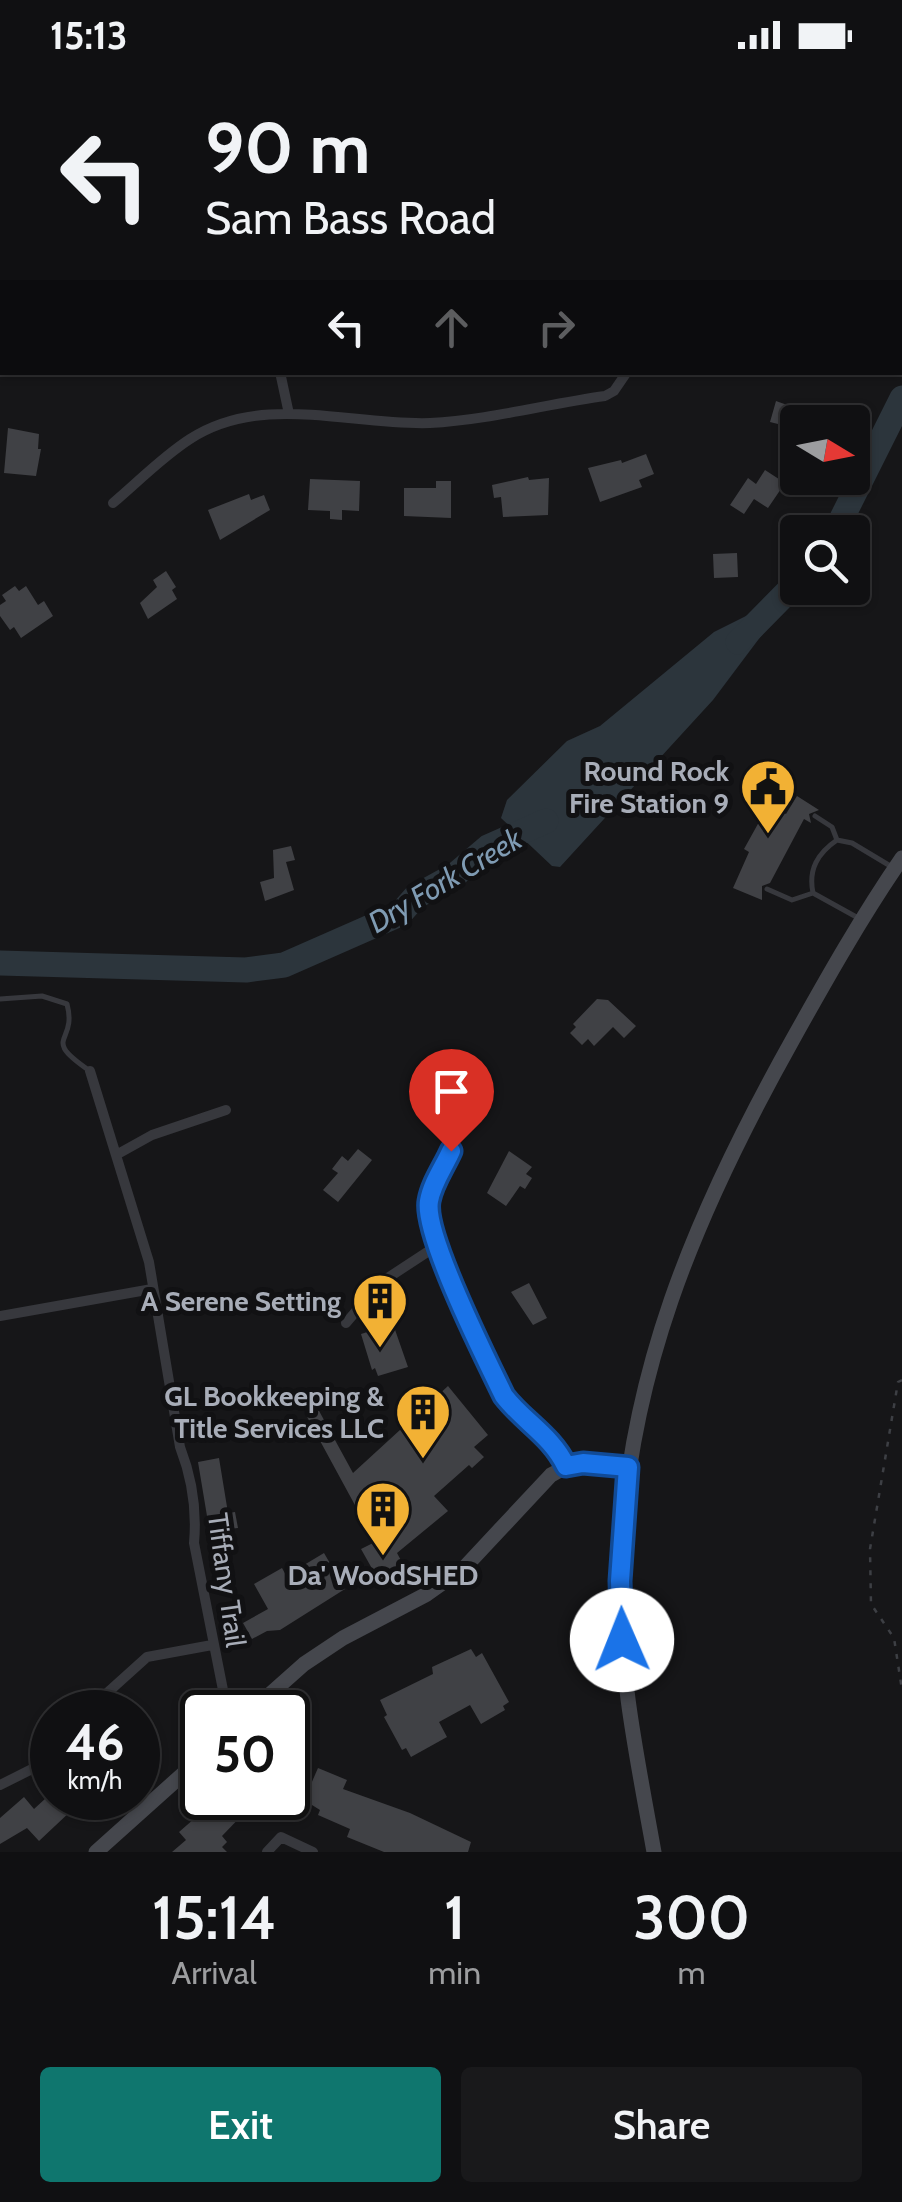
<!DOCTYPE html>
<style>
:root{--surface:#101012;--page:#19191b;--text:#f1f3f6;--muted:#9c9d9f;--line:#303032;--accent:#0f766e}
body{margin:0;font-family:Cabin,sans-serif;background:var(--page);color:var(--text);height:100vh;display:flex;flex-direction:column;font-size:38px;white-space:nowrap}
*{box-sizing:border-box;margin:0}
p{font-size:32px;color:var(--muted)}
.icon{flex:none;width:55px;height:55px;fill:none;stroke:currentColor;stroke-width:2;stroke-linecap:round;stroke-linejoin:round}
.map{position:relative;height:1782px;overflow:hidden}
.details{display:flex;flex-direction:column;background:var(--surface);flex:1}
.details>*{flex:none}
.banner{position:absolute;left:0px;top:0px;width:902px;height:305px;box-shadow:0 2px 8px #0004,0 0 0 2px var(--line);background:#101012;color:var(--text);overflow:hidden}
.needle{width:65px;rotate:100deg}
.fabs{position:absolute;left:780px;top:335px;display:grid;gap:20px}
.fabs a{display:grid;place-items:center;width:90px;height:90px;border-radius:10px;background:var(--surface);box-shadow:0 2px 8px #0004,0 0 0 2px var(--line);font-size:50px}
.speed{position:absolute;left:30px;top:1620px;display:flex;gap:20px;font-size:50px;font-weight:700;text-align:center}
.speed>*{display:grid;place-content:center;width:130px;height:130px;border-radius:50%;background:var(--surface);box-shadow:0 2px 8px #0004,0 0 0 2px var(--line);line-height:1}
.speed small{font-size:25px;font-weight:400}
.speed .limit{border:5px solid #111;border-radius:15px;background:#fff;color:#111}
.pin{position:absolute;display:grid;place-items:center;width:85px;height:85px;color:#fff;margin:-102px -42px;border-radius:50% 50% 50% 0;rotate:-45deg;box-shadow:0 0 10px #0007}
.pin .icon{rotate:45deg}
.me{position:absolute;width:110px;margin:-55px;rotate:359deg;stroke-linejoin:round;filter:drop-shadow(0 0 8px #0008)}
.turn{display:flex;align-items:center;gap:35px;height:210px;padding:0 40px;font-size:45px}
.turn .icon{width:130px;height:130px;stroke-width:2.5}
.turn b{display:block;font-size:70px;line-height:85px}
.lanes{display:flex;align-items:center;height:95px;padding:0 40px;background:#0003;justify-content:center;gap:50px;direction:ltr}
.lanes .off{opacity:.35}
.eta{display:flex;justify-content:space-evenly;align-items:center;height:170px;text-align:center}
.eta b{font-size:60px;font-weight:600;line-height:70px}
.button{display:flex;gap:20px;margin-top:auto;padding:20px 40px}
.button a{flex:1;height:115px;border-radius:10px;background:var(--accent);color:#fff;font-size:40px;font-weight:600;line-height:115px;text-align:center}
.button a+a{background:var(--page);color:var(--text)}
.status{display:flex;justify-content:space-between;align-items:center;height:70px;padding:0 50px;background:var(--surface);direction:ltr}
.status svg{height:28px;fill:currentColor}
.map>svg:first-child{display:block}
.water{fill:#2c353c}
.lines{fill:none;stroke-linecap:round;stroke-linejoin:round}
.river{stroke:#2c353c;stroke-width:25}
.building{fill:#404145}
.path{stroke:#3d3f44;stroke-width:2.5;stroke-dasharray:5 8;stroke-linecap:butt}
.lane{stroke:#37383d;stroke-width:5}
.street{stroke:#37383d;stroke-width:10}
.secondary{stroke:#45474d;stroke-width:15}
.route-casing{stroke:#114b97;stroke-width:25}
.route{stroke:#1a73e8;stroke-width:18}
.labels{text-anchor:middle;stroke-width:10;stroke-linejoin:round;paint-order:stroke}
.poi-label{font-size:28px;font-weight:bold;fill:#a8adb8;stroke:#111113;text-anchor:end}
.street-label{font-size:28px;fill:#a8adb8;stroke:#111113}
.water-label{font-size:30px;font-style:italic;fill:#7f9bb3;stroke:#111113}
</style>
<div class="status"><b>15:13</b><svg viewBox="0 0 49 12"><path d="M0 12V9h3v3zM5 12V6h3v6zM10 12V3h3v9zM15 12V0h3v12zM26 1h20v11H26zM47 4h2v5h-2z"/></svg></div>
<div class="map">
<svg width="902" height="1782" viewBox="0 0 902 1782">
<rect width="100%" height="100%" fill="#161618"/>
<!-- water -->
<path class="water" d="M748,545L773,550L713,630L560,797L552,796L501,748L507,730L567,671L600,656L714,562Z"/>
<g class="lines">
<!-- river -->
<path class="river" d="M818,0L819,2
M900,137L902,140
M835,462L902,328
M738,572L798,511
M0,893L246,900L284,895L400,844L415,827L455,805L488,777L546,751"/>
</g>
<!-- building -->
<path class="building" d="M776,331L829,350L828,352H798V359L770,352Z
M8,358L39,364L38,379H41L36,406L4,403Z
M646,384L654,404L639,410L642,417L600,432L588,398L621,390L622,393Z
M765,400L785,413L768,438L754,429L744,444L730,435L748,408L756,414Z
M528,407L529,410L549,408L548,445L503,447L501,427L494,428L492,415Z
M310,409L360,411L359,441L342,440V450L330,449V441L308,440Z
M436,411H451V448L404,446V418H436Z
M249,424L251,430L264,425L270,440L220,470L208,440Z
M737,483L738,507L714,508L713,484Z
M166,501L176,517L172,520L177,529L148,549L140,533L157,517L153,510Z
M15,516L19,521L26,516L38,535L44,531L53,546L21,568L14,557L10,560L0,546V535L6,531L2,525Z
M797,726L819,740L809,744L811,753L804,749L770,813L762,816V830L733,818L749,782L744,779L769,734L786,744Z
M291,776L295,790L286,792L294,820L265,831L260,812L274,808L273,780Z
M597,929L608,930L636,956L624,968L613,957L594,976L588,969L582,975L570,963L576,957L573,954Z
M358,1079L372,1090L338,1132L323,1120L338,1103L332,1099L342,1086L348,1091Z
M509,1081L532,1097L526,1104L532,1108L525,1119L520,1116L506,1136L487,1123Z
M529,1213L547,1248L533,1255L511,1222Z
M393,1254L408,1297L378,1306L375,1298L372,1300L361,1264Z
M448,1316L488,1365L474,1377L484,1387L472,1398L469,1395L434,1426L448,1441L397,1483L404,1496L379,1511L361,1479L375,1472L306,1345L318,1339L353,1403Z
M219,1388L228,1443L235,1442L238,1458L228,1459L230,1473L212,1476L198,1392Z
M324,1483L345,1519L280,1560L267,1561L252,1569L243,1553L268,1539L254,1514L282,1498L294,1520L312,1509L304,1495Z
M471,1579L476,1587L482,1583L509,1632L503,1636L505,1640L481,1654L470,1635L439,1652L447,1667L411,1687L406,1678L402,1680L384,1647L387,1645L380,1630L433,1604L432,1597Z
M318,1698L347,1710L343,1719L410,1743L471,1772L468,1782H384L347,1767L350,1759L318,1745L320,1740L304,1730Z
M24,1727L34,1739L46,1728H61L72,1740L39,1771L27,1758L0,1774V1748Z
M218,1728H237L248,1739L222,1766L227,1772L222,1777L227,1782H172L186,1770L179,1762Z"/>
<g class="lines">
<!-- path -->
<path class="path" d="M902,1310L898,1312L870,1479L871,1534L894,1568L902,1620"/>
<!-- lane -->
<path class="lane" d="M815,746L832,757L837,770
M767,819L792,830L813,823
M860,849L813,823C808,799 818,783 837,770L852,773L892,797
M0,929L42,926L67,934C78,975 39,966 90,1001"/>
<!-- street -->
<path class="street" d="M241,0V2
M541,0L543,2
M280,302L289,344
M113,433C138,412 162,387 190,369C262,322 351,356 430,353C488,350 547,334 605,326L614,321L627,302
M90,1001L149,1192L180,1377C192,1408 197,1440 194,1473L223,1620L242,1642
M451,1081L432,1119L428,1138L438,1175L504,1326C524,1352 552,1365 565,1396
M116,1085L152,1065L226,1040
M0,1246L152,1219
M346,1253L380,1213L438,1175
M86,1642L147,1587L212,1575
M0,1715L52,1689
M267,1782L281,1767L313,1782"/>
<!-- secondary -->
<path class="secondary" d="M250,1642L304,1594L343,1568L427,1524L465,1497L551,1405C577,1389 600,1396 628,1397
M96,1782L202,1687
M654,1782C638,1693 619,1603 620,1512C623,1311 696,1142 793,969C827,908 862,846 902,788"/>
</g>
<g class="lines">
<!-- route casing -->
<g class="route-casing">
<path id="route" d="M451,1081C444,1097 432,1113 429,1131C423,1164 487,1291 504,1326C524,1352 551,1365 566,1396L583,1393L628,1397L620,1511L622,1570"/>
</g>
<!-- route -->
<use href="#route" class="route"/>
</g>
<!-- icons -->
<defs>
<g id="civic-pin" transform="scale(2.875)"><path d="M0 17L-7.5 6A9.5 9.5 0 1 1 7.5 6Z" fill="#f2b134" stroke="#111113"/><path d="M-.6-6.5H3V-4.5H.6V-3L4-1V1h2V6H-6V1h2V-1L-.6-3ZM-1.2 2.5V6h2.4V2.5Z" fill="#111"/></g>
<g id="building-pin" transform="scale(2.875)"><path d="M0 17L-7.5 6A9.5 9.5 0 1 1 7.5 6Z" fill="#f2b134" stroke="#111113"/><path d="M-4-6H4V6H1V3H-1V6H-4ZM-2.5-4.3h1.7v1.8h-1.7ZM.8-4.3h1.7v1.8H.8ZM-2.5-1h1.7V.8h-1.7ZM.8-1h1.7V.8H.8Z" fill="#111"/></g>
</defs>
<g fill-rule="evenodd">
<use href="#civic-pin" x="768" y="717"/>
<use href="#building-pin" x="380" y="1231"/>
<use href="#building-pin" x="423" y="1342"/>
<use href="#building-pin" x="383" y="1439"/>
</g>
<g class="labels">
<!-- poi labels -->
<g class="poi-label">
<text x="729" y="711">Round Rock<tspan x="729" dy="32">Fire Station 9</tspan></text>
<text x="341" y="1241">A Serene Setting</text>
<text x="384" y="1336">GL Bookkeeping &amp;<tspan x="384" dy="32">Title Services LLC</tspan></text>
<text x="383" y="1515" text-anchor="middle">Da' WoodSHED</text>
</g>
<!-- street labels -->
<g class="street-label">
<text transform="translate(227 1510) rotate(82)" y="10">Tiffany Trail</text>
</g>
<!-- water labels -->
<g class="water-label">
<text transform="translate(445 811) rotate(-31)" y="10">Dry Fork Creek</text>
</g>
</g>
</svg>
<div class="fabs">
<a><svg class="needle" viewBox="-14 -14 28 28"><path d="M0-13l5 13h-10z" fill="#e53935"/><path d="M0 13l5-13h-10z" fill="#9c9d9f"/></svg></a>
<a><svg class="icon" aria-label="search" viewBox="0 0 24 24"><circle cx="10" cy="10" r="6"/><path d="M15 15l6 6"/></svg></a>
</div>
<div class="speed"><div>46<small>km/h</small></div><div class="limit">50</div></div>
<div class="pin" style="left:451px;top:1081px;background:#d93025"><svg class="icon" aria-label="arrive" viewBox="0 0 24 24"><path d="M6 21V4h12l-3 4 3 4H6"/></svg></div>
<svg class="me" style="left:622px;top:1570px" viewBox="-20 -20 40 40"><circle r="19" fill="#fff"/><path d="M0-13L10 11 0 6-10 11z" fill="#1a73e8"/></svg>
<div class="banner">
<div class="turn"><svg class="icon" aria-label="left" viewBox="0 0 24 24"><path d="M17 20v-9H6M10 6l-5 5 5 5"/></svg><div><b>90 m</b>Sam Bass Road</div></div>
<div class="lanes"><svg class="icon" aria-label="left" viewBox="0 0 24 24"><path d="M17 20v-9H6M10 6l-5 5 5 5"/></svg><svg class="icon off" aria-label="ahead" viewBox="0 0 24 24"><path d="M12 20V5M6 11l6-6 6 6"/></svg><svg class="icon off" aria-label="right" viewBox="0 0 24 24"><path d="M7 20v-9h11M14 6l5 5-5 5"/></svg></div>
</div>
</div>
<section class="details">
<div class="eta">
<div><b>15:14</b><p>Arrival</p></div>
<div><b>1</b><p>min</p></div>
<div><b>300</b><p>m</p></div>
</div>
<div class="button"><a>Exit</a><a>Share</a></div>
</section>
